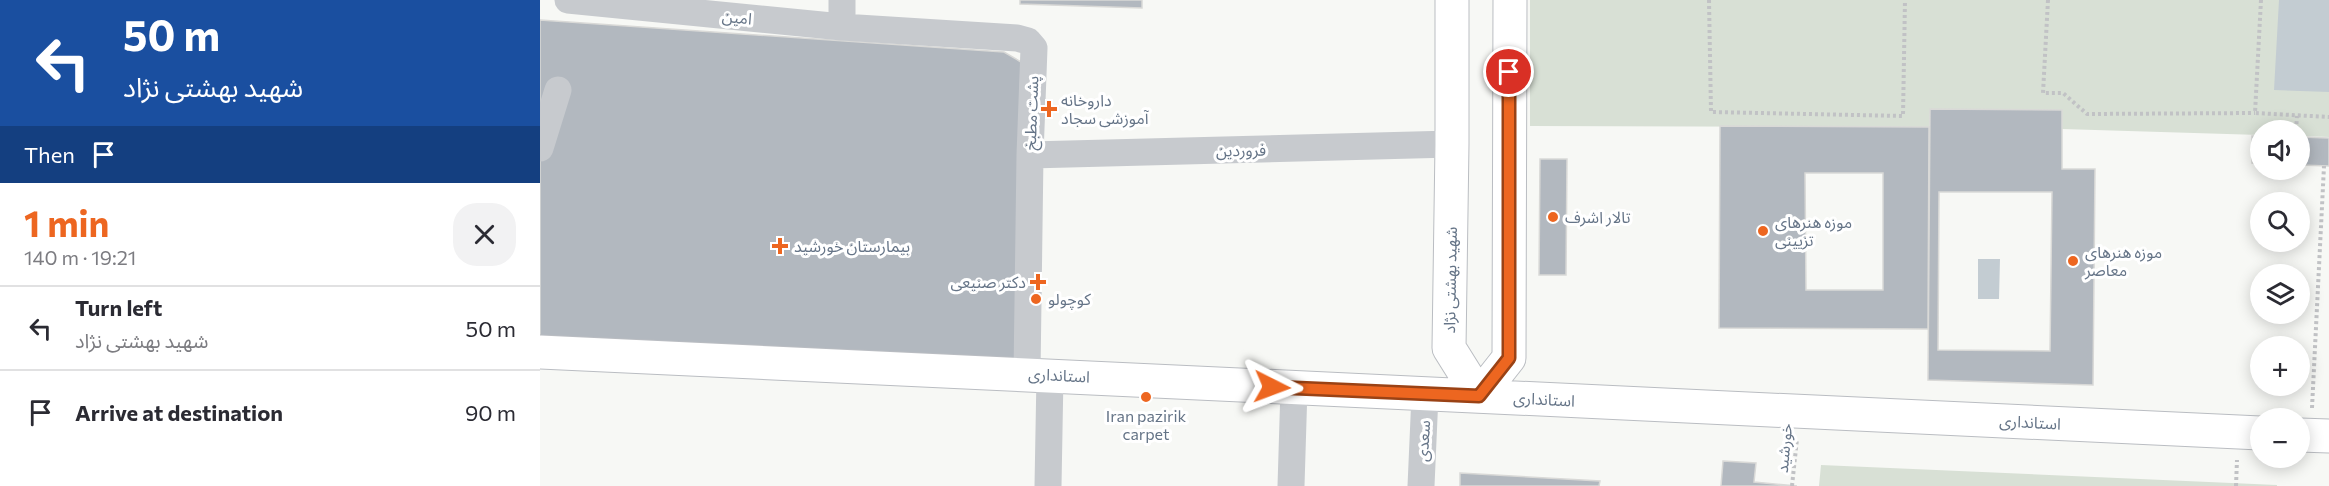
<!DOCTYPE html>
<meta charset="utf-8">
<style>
:root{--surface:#fff;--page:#f2f2f3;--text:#2b2b33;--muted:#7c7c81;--line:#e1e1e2;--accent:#ed6620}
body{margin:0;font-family:Commissioner,"Noto Sans Arabic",sans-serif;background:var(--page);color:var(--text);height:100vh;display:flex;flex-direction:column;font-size:22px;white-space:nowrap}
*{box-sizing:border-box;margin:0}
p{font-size:20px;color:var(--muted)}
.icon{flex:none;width:33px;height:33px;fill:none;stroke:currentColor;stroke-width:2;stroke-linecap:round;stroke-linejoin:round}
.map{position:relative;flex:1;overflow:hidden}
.drawer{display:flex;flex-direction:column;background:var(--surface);width:540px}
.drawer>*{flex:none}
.banner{background:#1a4fa0;color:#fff;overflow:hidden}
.buttons{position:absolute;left:1710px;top:120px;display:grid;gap:12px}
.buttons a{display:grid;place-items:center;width:60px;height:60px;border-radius:50%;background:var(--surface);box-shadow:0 3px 15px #0003;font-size:30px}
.pin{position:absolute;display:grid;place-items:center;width:51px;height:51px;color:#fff;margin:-26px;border:3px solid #fff;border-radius:50%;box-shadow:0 2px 6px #0007}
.me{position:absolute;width:66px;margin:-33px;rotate:93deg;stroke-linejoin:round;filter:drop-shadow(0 0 4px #0008)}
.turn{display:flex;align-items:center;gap:21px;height:126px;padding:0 24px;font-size:27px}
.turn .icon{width:78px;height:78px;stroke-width:2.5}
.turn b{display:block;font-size:42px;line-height:51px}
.then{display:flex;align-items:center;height:57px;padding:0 24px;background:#0003;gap:12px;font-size:22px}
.round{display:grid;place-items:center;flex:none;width:63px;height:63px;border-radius:24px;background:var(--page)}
.overview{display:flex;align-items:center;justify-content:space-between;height:102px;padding:0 24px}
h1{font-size:36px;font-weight:700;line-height:45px;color:var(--accent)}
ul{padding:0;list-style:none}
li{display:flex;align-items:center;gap:18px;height:84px;padding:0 24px;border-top:2px solid var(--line)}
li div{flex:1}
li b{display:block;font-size:22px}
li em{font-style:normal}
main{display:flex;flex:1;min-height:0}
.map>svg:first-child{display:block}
.green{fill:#d8e0d5}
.water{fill:#c3ccd2}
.building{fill:#b2b8bf;stroke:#d9d9d7;stroke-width:1.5;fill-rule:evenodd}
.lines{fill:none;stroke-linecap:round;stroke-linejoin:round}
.major-casing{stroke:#babdc2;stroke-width:35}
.path{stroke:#c1c2c5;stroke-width:4;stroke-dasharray:3 3;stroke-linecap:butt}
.minor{stroke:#c7cace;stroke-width:27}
.major{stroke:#fff;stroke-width:33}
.route-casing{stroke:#9a4215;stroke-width:15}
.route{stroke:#ed6620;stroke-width:10}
.poi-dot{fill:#ed6620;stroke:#fff;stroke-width:2}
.labels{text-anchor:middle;stroke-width:6;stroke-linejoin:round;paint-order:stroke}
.street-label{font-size:16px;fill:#657487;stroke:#fff}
.poi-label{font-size:16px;fill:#657487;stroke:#fff;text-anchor:start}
</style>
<main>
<section class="drawer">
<div class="banner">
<div class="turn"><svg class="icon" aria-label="left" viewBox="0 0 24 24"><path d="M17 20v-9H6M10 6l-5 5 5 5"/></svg><div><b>50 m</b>شهید بهشتی نژاد</div></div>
<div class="then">Then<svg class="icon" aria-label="arrive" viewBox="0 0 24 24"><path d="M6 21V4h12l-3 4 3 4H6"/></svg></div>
</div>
<div class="overview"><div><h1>1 min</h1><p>140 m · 19:21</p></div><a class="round"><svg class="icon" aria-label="close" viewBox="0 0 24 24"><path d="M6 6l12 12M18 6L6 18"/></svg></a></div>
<ul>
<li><svg class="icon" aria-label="left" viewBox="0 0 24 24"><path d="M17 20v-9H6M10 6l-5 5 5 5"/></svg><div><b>Turn left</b><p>شهید بهشتی نژاد</p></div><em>50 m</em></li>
<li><svg class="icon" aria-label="arrive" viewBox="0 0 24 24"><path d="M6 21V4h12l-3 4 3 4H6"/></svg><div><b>Arrive at destination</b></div><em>90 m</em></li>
</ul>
</section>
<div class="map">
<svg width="1789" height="486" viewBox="0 0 1789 486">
<rect width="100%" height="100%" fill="#f7f8f5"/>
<!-- green -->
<path class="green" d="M990,0H1789V137L1760,136V130H1720V135L1522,129V110L1390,109L1389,127L990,126Z
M1281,465L1737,485V486H1279Z"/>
<!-- water -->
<path class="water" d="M1739,0H1789V92L1734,90Z
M1438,259H1460L1459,299H1438Z"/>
<!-- building -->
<path class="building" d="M480,0H602V8L480,4Z
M0,20L464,52L481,62L475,366L0,337Z
M1390,109L1522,110V169H1555L1553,385L1388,380ZM1399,192H1512L1510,351L1398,350Z
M1180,126L1389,127L1388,329L1179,328ZM1265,173H1343V290H1266Z
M1712,136H1720V164L1712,163Z
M1760,137L1789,138V166L1760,165Z
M1000,159H1027L1026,275H999Z
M1183,461L1216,463L1214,482L1257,486H1181Z
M920,473L1060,481L1059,486H920Z"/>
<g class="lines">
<!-- major casing -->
<g class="major-casing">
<path id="major" d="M912,0V144L909,348L939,396L969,358L970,0
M0,352L1720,433
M1760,435L1789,436"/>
</g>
<!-- path -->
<path class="path" d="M1169,0L1171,112L1363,116L1365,0
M1508,0L1503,93H1523L1547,114L1715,113
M1721,0L1715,113L1789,117
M1756,130L1757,116
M1772,408L1784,166
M1252,486L1257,439
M1696,486L1697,460"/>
<!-- minor -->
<path class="minor" d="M28,0L302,27L477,38L488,41L494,48L490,155L487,374
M302,27V0
M0,148L18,90
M490,155L912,144
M508,486L510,375
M751,486L754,388
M881,486L885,395"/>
<!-- major -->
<use href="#major" class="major"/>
</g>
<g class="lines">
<!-- route casing -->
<g class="route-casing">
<path id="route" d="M732,387L939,396L969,358V72"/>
</g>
<!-- route -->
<use href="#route" class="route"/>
</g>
<!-- markers -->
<g class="poi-dot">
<path d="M506 100h6v6h6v6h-6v6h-6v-6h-6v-6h6z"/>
<circle cx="1013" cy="217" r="6"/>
<circle cx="1223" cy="231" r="6"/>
<path d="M237 237h6v6h6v6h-6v6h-6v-6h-6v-6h6z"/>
<circle cx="1533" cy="261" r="6"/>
<path d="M495 273h6v6h6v6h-6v6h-6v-6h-6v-6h6z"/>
<circle cx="496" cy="299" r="6"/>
<circle cx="606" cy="397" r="6"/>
</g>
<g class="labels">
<!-- street labels -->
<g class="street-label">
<text transform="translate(197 17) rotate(6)" y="6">امین</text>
<text transform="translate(491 113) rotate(-88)" y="6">پشت مطبخ</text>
<text transform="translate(701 150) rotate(-1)" y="6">فروردین</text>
<text transform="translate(910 280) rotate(-89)" y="6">شهید بهشتی نژاد</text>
<text transform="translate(519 375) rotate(3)" y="6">استانداری</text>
<text transform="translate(1004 399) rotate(3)" y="6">استانداری</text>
<text transform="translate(1490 422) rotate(3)" y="6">استانداری</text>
<text transform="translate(883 441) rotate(-87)" y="6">سعدی</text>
<text transform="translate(1244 448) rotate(-85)" y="6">خورشید</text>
</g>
<!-- poi labels -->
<g class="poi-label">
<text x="521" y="106">داروخانه<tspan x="521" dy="18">آموزشی سجاد</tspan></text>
<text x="1025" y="223">تالار اشرف</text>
<text x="1235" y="228">موزه هنرهای<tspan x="1235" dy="18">تزیینی</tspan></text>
<text x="254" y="252">بیمارستان خورشید</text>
<text x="1545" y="258">موزه هنرهای<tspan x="1545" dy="18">معاصر</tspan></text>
<text x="486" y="288" text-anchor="end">دکتر صنیعی</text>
<text x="508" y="305">کوچولو</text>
<text x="606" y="422" text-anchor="middle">Iran pazirik<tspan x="606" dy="18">carpet</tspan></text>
</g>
</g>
</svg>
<div class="buttons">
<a><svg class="icon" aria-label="sound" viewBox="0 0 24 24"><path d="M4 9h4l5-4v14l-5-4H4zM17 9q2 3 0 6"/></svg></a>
<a><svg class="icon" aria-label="search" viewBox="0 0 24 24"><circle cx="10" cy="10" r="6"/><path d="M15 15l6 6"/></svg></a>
<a><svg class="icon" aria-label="layers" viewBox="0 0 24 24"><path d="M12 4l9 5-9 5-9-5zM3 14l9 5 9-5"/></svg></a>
<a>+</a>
<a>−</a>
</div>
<div class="pin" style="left:969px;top:72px;background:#d93025"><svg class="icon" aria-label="arrive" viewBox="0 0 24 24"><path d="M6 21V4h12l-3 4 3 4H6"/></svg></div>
<svg class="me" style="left:732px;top:387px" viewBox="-20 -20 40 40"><path d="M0-17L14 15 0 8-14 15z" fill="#ed6620" stroke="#fff" stroke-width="4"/></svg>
</div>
</main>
